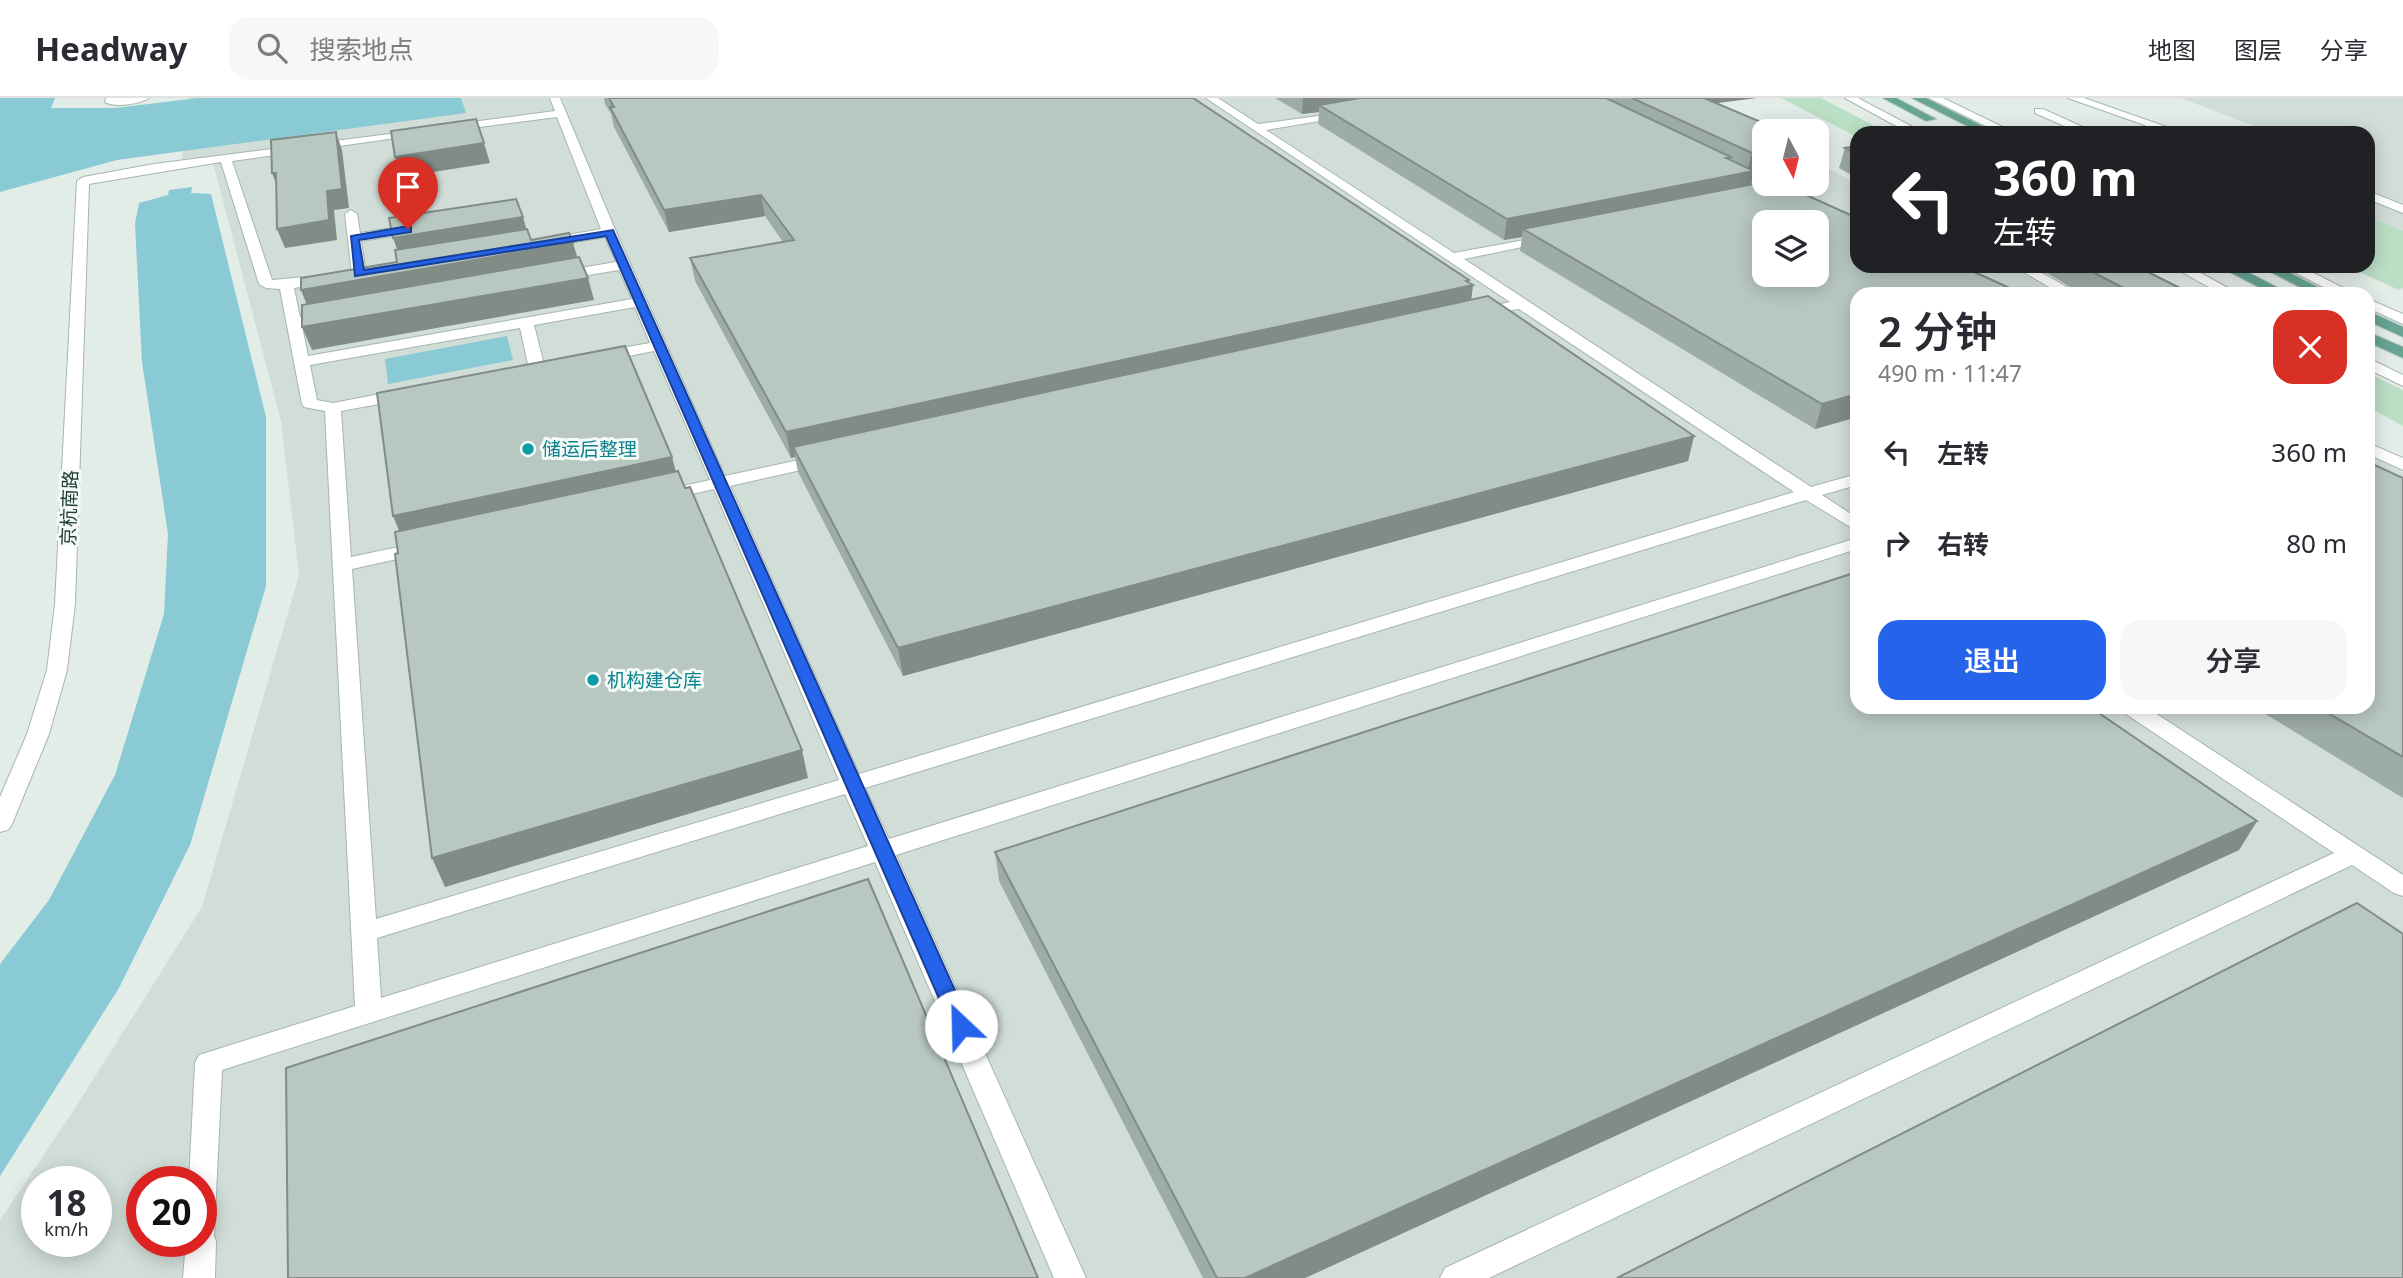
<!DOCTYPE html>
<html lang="zh">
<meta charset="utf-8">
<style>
:root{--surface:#fff;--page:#f7f7f7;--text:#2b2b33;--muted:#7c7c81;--line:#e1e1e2;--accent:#2563eb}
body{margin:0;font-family:"Noto Sans","Noto Sans SC",sans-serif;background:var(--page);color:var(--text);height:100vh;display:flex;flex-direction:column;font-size:26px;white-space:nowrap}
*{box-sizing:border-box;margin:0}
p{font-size:23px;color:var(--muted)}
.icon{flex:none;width:38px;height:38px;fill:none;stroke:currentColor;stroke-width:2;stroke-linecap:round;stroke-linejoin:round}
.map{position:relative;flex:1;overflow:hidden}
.sheet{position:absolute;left:1850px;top:189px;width:525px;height:427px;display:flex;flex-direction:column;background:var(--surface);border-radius:21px;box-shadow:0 4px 18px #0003}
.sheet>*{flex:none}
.top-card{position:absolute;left:1850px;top:28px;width:525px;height:147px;border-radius:21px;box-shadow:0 4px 18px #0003;background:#202124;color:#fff;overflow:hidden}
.needle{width:46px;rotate:173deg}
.tools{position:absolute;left:1752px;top:21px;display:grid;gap:14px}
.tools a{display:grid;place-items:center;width:77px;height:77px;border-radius:14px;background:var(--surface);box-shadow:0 4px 18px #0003;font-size:35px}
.speed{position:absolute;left:21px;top:1068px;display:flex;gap:14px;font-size:35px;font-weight:700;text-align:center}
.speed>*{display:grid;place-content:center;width:91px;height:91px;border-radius:50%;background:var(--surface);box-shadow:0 4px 18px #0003;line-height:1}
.speed small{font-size:18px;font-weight:400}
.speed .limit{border:10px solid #d22;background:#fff;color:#111}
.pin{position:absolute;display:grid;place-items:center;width:60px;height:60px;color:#fff;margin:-72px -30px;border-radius:50% 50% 50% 0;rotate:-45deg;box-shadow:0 0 7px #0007}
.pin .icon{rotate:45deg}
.me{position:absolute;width:77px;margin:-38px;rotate:336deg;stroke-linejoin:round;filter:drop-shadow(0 0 5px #0008)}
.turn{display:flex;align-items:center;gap:24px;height:147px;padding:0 28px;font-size:32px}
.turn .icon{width:91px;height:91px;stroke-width:2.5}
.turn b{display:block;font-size:49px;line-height:60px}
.round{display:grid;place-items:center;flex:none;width:74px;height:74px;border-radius:21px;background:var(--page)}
.head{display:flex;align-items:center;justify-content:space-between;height:119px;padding:0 28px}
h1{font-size:42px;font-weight:600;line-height:52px}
.primary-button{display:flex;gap:14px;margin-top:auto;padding:14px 28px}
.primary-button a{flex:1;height:80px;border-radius:21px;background:var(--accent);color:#fff;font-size:28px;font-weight:600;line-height:80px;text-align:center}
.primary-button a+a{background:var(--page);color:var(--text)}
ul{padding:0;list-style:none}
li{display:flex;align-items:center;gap:21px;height:91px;padding:0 28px}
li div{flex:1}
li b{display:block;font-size:26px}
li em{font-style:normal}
header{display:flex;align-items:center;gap:42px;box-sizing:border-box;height:98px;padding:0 35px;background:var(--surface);border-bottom:2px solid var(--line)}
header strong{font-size:33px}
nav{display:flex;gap:38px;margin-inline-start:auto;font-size:24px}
.search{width:490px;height:63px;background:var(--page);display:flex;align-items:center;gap:18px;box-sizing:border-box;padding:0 24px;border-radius:21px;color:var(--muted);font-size:26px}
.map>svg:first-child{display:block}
.built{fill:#d1ddd7;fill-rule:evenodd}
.green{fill:#bbdfc4}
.water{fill:#89cad4}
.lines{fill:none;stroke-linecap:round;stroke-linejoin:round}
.minor-casing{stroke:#a5b6af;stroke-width:2}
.major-casing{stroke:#c1cac7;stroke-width:2}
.minor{fill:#fff;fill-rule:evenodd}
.major{fill:#66a493;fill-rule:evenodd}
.wall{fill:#9eaca6}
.shaded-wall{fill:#818c87}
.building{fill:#b8c8c1;stroke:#818c87;stroke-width:2;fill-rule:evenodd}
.route{fill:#2563eb;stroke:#184099;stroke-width:2}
.culture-dot{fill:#0f9aa8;stroke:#f4faf6;stroke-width:2.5}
.labels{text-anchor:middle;stroke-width:6;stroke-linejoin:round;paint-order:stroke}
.culture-label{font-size:19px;fill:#0d838f;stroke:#f4faf6;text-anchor:start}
.street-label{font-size:19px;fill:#224037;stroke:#f4faf6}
</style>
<header>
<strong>Headway</strong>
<div class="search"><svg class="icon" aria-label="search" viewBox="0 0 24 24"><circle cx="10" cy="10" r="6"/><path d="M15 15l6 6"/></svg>搜索地点</div>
<nav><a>地图</a><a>图层</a><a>分享</a></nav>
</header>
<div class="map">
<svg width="2403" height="1180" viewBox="0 0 2403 1180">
<rect width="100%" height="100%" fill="#e3ede8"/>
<!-- built -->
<path class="built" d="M189,0H1699L1764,36V86H1816L1817,64L1857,86V168H2008L2059,196H1857V609H2368V357L2403,374V1180H0V1122L72,1015L202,809L299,477L281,323L213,65L181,70ZM1764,124H1816V177H1764ZM37,1083H96V1143H37ZM142,1083H201V1143H142Z
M2181,0H2403V133L2368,118V35H2272Z"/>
<!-- green -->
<path class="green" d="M1781,0H1821L1888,35H1857V39Z
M2368,118L2403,133V190L2399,192L2346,168H2368Z
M2368,275L2403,292V328L2368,309Z"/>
<!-- water -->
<path class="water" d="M0,0H55L51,10H115L198,0H461L466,15L117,62L0,94Z
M192,89L191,95L211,96L266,319V488L190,747L119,890L0,1078V866L49,802L115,677L164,516L168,436L142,264L135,126L139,105L168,97L169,92Z
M507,238L513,262L388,286L385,261Z"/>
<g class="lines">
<!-- minor casing -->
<g class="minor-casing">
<path id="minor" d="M106,0H149C140,6 114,10 105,4Z
M550,0H560L616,134L725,378L826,356L835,361L832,365L730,388L859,676L1794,394L1519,211L1474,218L1472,215L1474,212L1510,204L1206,0H1218L1258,26L1348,14V18L1344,19L1266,32L1454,155L1552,137V143L1464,161L1811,389L1857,376V387L1822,397L1857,420V433L1806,402L865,690L889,741L1857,440V451L896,757L1086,1180H1054L875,764L222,972L214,1138L216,1143L215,1180H183L186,1143H201V1083H189L195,965L199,957L355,908L325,313L304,309L302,306L280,191L266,190L259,186L221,64L89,86L75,506L67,572L49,636L12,726L8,732L0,734V699L27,636L47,572L55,506L77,83L83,79L154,66L421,32V36L417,37L232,63L272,182L328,177L335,181L328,185L294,190L300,219L328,215L335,219L333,222L302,228L308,258L632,201L619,172L557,182L550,178L557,174L616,164L605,139L546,149L539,145L546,141L601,131L557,19L449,33L443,30L449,27L555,13ZM635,209L650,245L599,254L591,259L599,264L654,253L710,382L660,393L657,397L666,402L714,391L839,682L376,821L352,471L429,454L431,450L422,444L351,459L341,313L406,301L414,296L406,291L333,305L317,302L310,267L520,230L529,271L537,276L545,271L534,227ZM845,696L868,748L381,900L377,840Z
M1845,0H1858L1924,35H1909Z
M1929,0H1943L2015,35H2000Z
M2068,0H2084L2184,35H2167Z
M2035,11H2043L2096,35H2080L2035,15Z
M2368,93L2403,107V115L2368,101Z
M351,112L357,116L360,135L418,126L424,130L418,134L361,143L366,176L359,180L352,176L345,116Z
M2013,168H2030L2079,196H2061Z
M2171,168H2188L2239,196H2221Z
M2282,168H2300L2355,196H2337Z
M2368,201L2403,216V226L2368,210Z
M2368,260L2403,277V288L2368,271Z
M2368,345L2403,360V372L2368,356Z
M2120,609H2146L2403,777V798L2394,795L2352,767L1489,1180H1440L1445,1170L2334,755L2123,614Z"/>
</g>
<!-- major casing -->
<g class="major-casing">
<path id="major" d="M1883,0H1896L1936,21L1926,23Z
M1912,0H1926L1996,35H1981Z
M2218,168H2236L2290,196H2272Z
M2259,168H2277L2331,196H2313Z
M2368,213L2403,229V239L2368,223Z
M2368,234L2403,249V260L2368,244Z"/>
</g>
<!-- minor -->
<use href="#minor" class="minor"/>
<!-- major -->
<use href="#major" class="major"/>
</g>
<!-- wall -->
<path class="wall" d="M604,0H1193L1473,187L1471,202L1694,338L1688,363L903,578L798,374L795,359L791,360L695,183L690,160L783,144L765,118L669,134L614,29L611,16L605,6Z
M1275,0H1756L1716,5L1782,33L1754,74L1751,87L1857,196V319L1815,331L1520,153L1522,139L1504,142L1318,26L1319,14L1302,16Z
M1857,48V80L1839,70L1845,50Z
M2035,168H2136L2192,196H2082Z
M2403,380V700L2254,609H2368Z
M2257,723L2239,752L1305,1180H1203L999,783L995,754Z"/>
<!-- shaded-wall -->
<path class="shaded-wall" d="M1303,0H1403L1319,7V14L1302,16Z
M1681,0H1756L1679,10Z
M336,34L342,52L349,110L334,112L337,142L285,150L277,131L327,93Z
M484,45L490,65L402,79L395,59Z
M1764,53V72L1754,74L1749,94L1523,131L1522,139L1504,142L1507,121L1731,59L1726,78L1747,74L1752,55Z
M272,75H276L279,94Z
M761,97L765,118L669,134L664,112Z
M523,119L529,141L401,162L393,140Z
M573,145L580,168L310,215L301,192Z
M588,180L594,202L312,252L302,229Z
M1469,182V188L1473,187L1470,210L793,349L795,359L791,360L786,334Z
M1857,296V319L1815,331L1822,306Z
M1694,338L1688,363L903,578L898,550Z
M672,359L679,385L404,445L393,418Z
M802,652L808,680L445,789L432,760Z
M2257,723L2239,752L1305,1180H1245Z"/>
<!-- building -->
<path class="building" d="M609,0H1193L1469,182L1466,183L1473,187L786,334L690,160L794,142L761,97L664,112L610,9H614Z
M1360,0H1606L1731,59L1726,60L1754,73L1507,121L1319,7Z
M1632,0H1704L1782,33H1764V53L1752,55Z
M476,21L484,45L395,59L391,33Z
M336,34L342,91L327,93L329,122L277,131L276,75H272L271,42Z
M1857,48V56L1845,50Z
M1764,84V86H1782L1857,120V168H1961L2023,196H1857V296L1822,306L1523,131ZM1764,124H1816V177H1764Z
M516,101L523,119L393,140L389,120Z
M527,131L531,142L569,135L573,145L301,192V180L397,164L395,152Z
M579,159L588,180L302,229V207Z
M2081,168H2136L2192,196H2135Z
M1488,198L1694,338L898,550L793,349Z
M625,248L672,359L393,418L377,295Z
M2368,364L2403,380V659L2318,609H2368Z
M678,373L685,390L690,389L802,652L432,760L395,456L398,455L395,434Z
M1857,474V609H2090L2257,723L1245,1180H1217L995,754Z
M868,781L1038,1180H288L286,970Z
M2357,805L2403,836V1180H1617Z"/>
<!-- route -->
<path class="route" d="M408,128L411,129V134L359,142L364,172L613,132L971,928L968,934L961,937L954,934L951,928L606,138L355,178L351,138Z"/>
<!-- markers -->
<g class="culture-dot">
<circle cx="528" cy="351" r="7"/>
<circle cx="593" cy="582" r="7"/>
</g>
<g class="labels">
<!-- culture labels -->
<g class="culture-label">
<text x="542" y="358">储运后整理</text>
<text x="607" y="589">机构建仓库</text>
</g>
<!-- street labels -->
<g class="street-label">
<text transform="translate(69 410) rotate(-88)" y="7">京杭南路</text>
</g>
</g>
</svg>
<div class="tools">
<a><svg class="needle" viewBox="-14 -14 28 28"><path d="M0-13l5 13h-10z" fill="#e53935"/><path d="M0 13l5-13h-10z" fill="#7c7c81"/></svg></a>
<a><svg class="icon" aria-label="layers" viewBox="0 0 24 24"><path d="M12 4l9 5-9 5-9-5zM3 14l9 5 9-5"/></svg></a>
</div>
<div class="speed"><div>18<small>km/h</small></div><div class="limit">20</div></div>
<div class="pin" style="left:408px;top:131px;background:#d93025"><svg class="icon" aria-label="arrive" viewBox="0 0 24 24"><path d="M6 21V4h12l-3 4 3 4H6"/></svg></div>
<svg class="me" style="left:961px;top:928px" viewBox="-20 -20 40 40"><circle r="19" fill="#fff"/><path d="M0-13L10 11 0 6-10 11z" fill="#2563eb"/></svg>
<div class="top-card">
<div class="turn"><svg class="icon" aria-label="left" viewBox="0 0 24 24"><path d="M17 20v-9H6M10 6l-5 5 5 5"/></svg><div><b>360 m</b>左转</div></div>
</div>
<section class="sheet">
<div class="head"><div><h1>2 分钟</h1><p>490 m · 11:47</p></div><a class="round" style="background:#d93025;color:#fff"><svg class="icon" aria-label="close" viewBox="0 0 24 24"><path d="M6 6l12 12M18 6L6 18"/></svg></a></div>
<ul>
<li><svg class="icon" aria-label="left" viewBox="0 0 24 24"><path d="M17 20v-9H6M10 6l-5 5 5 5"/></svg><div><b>左转</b></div><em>360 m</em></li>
<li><svg class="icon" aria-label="right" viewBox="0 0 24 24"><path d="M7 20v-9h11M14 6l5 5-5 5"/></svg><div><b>右转</b></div><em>80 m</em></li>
</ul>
<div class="primary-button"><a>退出</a><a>分享</a></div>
</section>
</div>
